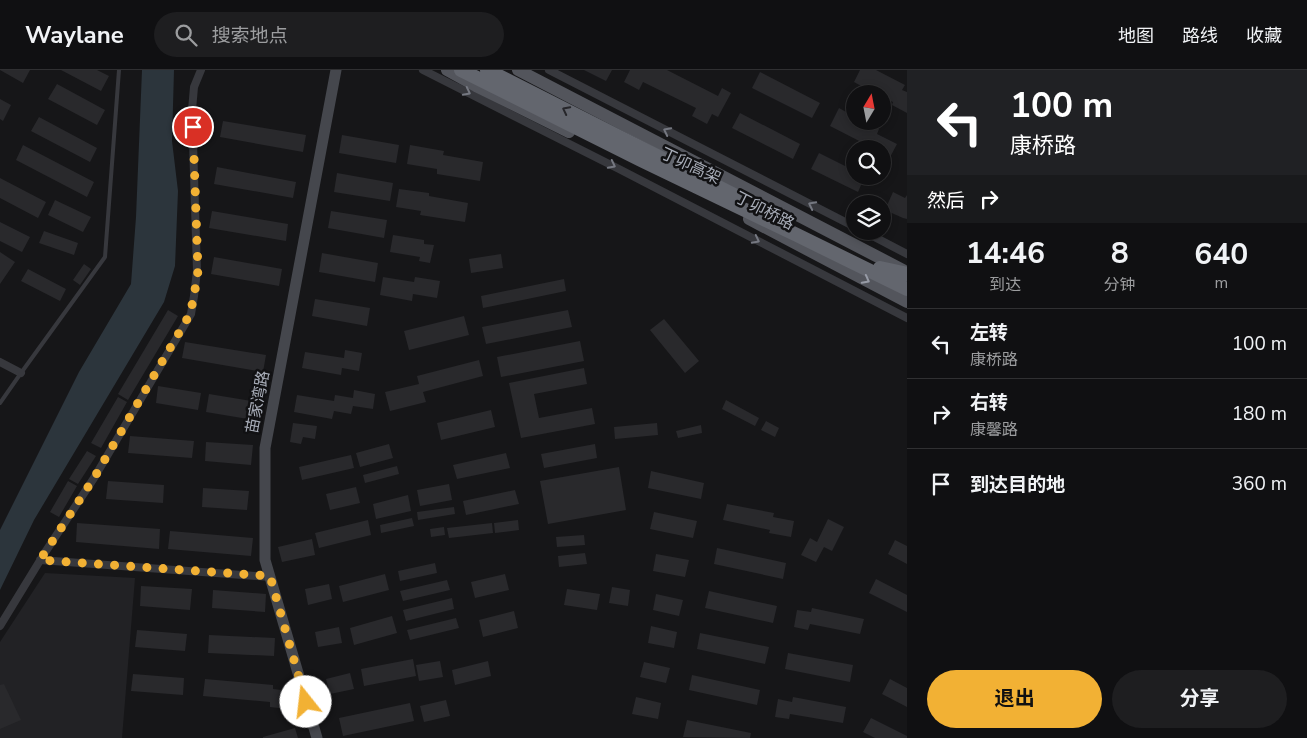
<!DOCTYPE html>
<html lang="zh">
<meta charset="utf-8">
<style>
:root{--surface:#101012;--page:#1e1e20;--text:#f1f3f6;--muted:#9c9d9f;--line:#303032;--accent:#f2b134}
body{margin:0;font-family:"Nunito Sans","Noto Sans SC",sans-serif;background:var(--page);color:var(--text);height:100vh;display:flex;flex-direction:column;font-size:19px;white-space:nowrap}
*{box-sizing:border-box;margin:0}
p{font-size:16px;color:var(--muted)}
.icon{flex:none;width:28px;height:28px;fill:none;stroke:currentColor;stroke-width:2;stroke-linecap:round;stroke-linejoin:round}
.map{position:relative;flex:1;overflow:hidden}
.drawer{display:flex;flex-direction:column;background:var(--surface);width:400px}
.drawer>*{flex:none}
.banner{background:#202124;color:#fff;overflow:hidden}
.needle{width:32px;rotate:10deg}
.controls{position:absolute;left:846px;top:15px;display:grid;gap:10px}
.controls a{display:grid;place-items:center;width:45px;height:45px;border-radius:50%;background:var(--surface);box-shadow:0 2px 8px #0003,0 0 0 1px var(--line);font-size:25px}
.pin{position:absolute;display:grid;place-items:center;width:42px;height:42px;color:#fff;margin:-21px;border:2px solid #fff;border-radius:50%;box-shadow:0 1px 5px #0007}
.me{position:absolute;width:55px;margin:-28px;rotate:344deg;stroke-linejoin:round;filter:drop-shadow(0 0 4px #0008)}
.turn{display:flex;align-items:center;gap:18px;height:105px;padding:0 20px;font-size:22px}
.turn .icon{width:65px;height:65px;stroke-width:2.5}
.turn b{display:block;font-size:35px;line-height:42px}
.then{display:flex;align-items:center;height:48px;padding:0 20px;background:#0003;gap:10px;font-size:19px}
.eta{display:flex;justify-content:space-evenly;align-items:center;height:85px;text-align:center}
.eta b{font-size:30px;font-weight:700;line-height:35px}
.primary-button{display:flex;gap:10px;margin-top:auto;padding:10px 20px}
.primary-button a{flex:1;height:58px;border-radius:30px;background:var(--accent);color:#111;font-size:20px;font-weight:700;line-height:58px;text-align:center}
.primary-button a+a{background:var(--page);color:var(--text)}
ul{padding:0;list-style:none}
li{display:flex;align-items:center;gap:15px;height:70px;padding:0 20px;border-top:1px solid var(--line)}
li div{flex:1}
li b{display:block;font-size:19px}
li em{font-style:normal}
header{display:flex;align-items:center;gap:30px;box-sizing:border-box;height:70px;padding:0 25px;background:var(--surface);border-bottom:1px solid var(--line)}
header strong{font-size:24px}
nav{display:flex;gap:28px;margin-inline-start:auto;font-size:18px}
.search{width:350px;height:45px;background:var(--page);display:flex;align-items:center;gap:12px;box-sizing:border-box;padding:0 18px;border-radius:28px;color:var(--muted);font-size:19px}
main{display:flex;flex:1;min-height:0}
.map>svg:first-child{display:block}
.built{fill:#222225}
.water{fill:#2c353c}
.building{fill:#29292c}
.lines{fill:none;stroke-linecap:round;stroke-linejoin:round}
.lane{stroke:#37383d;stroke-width:4}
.street{stroke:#37383d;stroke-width:8}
.secondary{stroke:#45474d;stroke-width:11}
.primary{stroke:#53555c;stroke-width:12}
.highway{stroke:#63666e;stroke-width:14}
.oneway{stroke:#757881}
.oneway2{stroke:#26262a}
.oneway3{stroke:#979ba6}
.route{stroke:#f2b134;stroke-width:9;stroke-dasharray:0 16.2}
.labels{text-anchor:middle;stroke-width:5;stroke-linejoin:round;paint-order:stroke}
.street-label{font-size:16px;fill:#a8adb8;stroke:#111113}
</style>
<header>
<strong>Waylane</strong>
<div class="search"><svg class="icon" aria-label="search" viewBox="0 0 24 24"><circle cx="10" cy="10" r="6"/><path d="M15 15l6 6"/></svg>搜索地点</div>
<nav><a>地图</a><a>路线</a><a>收藏</a></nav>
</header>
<main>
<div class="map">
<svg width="907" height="668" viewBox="0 0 907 668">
<rect width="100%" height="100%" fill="#161618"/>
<!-- built -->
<path class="built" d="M45,503L135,508L122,668H0V572Z"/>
<!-- water -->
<path class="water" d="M142,0H174L172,71L178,121L175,196L164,232L34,450L0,520V460L79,302L131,214L136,147Z"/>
<!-- building -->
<path class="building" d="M0,0H30L23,13Z
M61,0H97L109,6L101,21Z
M584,0H612L606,11Z
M630,0H667L718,26L722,18L731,23L718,47L712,44L707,54L692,46L696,38L643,12L639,20L624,12Z
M860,0H876L905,15L902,20L907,22V43L892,35L893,32L882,27V24H876L854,12Z
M760,2L820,33L812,48L752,18Z
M57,14L105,40L97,55L48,29Z
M0,29L11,35L3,51L0,49Z
M839,38L855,47V51H864L879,59L877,64L897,74L888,91L882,88V79H868L869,76L830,56Z
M740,43L800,74L793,89L732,58Z
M39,47L97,78L90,92L31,61Z
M223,51L306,65L303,82L220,67Z
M342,65L399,75L396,93L339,83Z
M23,75L94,112L87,127L16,90Z
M410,75L444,81L443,85L483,92L480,111L437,104V99L407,94Z
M819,83L855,101V106H865L858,122L811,99Z
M217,97L296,112L293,128L214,114Z
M337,103L393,113L390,131L334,122Z
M0,108L46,132L38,148L0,128Z
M399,119L429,123V126L468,133L465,152L420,145L421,141L396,137Z
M893,122L905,128L907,125V149L903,148L885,140Z
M55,130L91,147L83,162L48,145Z
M212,141L288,154L286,171L209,158Z
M331,141L387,150L384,168L328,158Z
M0,152L30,167L22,182L0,171Z
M44,161L78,173L74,185L39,173Z
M393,165L424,170V174L434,175L430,193L419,191L420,187L390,182Z
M0,182L15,192L0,214Z
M322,183L378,193L375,212L319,202Z
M501,184L503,198L471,203L469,189Z
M214,187L282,199L279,216L211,204Z
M84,194L91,199L80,215L73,210Z
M28,199L66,219L60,231L21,211Z
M383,207L414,212L415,207L440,211L437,228L413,224L412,231L380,225Z
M564,209L566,221L483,238L481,226Z
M315,229L370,238L367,256L312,246Z
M168,240L178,246L128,330L118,324Z
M568,240L572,257L486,274L482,257Z
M464,246L469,265L409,280L404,261Z
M664,249L699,291L685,303L650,260Z
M580,271L584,291L501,307L497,287Z
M185,272L266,285L263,302L182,288Z
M345,280L362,283L359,301L342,298L341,305L302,298L305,282L344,288Z
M479,290L483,306L423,322L426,332L390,341L385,322L419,314L417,306Z
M584,298L587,314L534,324L539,348L592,338L595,354L521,368L509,313Z
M158,316L201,323L198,340L156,333Z
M354,320L375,324L373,339L353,336L351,344L334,341L332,349L294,342L297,325L334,331L335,325L353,328Z
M209,324L257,332L254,350L206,342Z
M118,327L127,332L101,378L91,373Z
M726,330L759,348L755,356L722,339Z
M491,340L495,357L441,370L437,353Z
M766,351L779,358L775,367L761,360Z
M293,353L317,356L315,369L303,367L301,374L290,372Z
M657,353L658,365L615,369L614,357Z
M701,355L702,363L678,368L676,361Z
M130,366L194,371L192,388L128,383Z
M206,372L253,375L251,395L205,391Z
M389,374L393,388L360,397L356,383Z
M595,374L597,388L544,398L541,384Z
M87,381L96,386L78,414L69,409Z
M506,383L510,398L457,409L453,395Z
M351,385L354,398L302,410L299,397Z
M397,396L399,404L365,413L363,405Z
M619,397L626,440L548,454L540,411Z
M651,401L704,413L701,429L648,418Z
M68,411L77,416L59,447L50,442Z
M108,411L164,415L163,433L106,429Z
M449,414L452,430L420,436L417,420Z
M356,417L360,433L330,440L326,424Z
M203,418L249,421L247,440L202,437Z
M515,420L519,434L466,445L463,431Z
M408,425L411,441L376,449L373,434Z
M727,434L774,443L773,447L794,451L791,467L769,463L770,460L723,450Z
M454,437L455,444L418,450L417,442Z
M654,442L697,451L693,468L650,459Z
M412,448L414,456L381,463L380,455Z
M828,449L844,457L832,481L824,477L816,492L801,485L810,468L817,472Z
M368,450L371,465L319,478L315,463Z
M518,450L519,460L495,463L494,453Z
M77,453L160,459L159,479L76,472Z
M492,453L493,463L449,468L447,458Z
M444,457L445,465L431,467L430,459Z
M170,461L253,468L251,486L168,479Z
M584,465L585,475L557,477L556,467Z
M312,469L315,485L282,492L278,477Z
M895,470L907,476V494L888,484Z
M717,478L786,493L783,509L714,494Z
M585,483L587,494L559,497L558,486Z
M656,484L689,490L685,507L653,501Z
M435,493L437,503L400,511L398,501Z
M385,504L389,520L343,532L339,516Z
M505,504L509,520L475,528L471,512Z
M876,509L907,525V542L869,523Z
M447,510L450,520L403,531L400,521Z
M329,514L332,529L308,535L305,519Z
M141,516L192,519L190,540L140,536Z
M612,517L630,520L628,536L609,533Z
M567,519L600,524L597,540L564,535Z
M213,520L266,524L265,542L212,538Z
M709,521L777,536L773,553L705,538Z
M656,524L683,530L679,546L653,540Z
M452,528L454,539L406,551L403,540Z
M812,538L864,549L860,564L810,554L808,560L794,557L797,540L811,542Z
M514,541L518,558L483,567L479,550Z
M392,546L397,563L354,575L350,558Z
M456,548L459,558L410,570L407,560Z
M651,556L677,562L674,578L648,573Z
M339,557L342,573L318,577L315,562Z
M137,560L187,564L185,581L135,577Z
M700,563L769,577L765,594L697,579Z
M209,565L275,568L274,586L208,583Z
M788,583L853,595L850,612L785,599Z
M413,589L416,606L364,616L361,599Z
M440,591L443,607L419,611L416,595Z
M488,591L491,606L455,615L452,600Z
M644,592L670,598L666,613L640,607Z
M350,603L354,619L330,624L326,609Z
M133,604L184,608L183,625L131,621Z
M692,605L760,620L757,635L689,620Z
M205,609L273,615V619L290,621L288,639L270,637V632L203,626Z
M890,609L907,618V637L882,624Z
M4,614L21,650L0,659V615Z
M636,627L661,633L658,649L632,644Z
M793,627L846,637L843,653L790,644L789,649L775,647L778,629L792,632Z
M446,630L450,646L424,652L420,636Z
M410,633L414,651L343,666L339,648Z
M871,648L907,666V668H875L863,662Z
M687,650L751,663L750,668L683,667Z
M295,658L298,668H263V667Z"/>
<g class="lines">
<!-- lane -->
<path class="lane" d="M0,333L21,303L105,187L119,0"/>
<!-- street -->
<path class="street" d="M423,0L619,99L907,248
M549,0L855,157
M863,161L907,184
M0,292L21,303
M40,490L270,507
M0,556L44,484L94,408L191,244L194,226L197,201L192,40L194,17L201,0"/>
<!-- secondary -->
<path class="secondary" d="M317,668L265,490V378L336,0"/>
<!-- primary -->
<path class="primary" d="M447,0L476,16L569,62
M518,0L903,200
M749,149L907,232"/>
<!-- highway -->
<path class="highway" d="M461,0L641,90L797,165L907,219
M487,0L738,127
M880,198L907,204"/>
</g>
<!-- one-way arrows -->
<defs><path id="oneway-chevron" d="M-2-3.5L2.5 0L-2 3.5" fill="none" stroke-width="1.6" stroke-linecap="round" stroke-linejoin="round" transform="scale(1.25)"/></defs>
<g class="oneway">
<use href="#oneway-chevron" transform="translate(467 22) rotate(27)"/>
<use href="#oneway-chevron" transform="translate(667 61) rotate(-153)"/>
<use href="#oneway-chevron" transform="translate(612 95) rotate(27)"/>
<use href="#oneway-chevron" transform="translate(812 135) rotate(-153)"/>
<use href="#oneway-chevron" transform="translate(756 170) rotate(27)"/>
</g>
<use class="oneway2" href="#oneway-chevron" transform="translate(566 40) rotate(-153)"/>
<use class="oneway3" href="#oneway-chevron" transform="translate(866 210) rotate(28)"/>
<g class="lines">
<!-- route -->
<path class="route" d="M193,57L198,201L194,226L190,244L94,408L40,490L270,506L306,632"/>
</g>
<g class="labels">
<!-- street labels -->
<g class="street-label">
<text transform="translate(691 95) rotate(25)" y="6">丁卯高架</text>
<text transform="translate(765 140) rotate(27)" y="6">丁卯桥路</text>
<text transform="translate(257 332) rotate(-79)" y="6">苗家湾路</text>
</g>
</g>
</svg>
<div class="controls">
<a><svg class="needle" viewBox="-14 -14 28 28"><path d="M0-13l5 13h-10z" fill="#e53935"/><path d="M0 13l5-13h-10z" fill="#9c9d9f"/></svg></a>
<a><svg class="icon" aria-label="search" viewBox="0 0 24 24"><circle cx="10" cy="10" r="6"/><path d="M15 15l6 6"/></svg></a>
<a><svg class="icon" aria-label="layers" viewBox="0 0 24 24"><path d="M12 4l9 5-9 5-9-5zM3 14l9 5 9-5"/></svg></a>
</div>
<div class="pin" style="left:193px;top:57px;background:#d93025"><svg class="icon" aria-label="arrive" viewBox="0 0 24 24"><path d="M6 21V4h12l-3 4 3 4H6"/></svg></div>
<svg class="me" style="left:306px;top:632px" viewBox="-20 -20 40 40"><circle r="19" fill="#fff"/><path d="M0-13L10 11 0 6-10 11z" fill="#f2b134"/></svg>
</div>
<section class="drawer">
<div class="banner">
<div class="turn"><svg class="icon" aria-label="left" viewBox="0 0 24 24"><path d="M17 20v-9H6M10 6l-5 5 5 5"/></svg><div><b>100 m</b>康桥路</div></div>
<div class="then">然后<svg class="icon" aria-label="right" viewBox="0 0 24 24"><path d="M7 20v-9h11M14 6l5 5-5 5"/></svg></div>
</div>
<div class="eta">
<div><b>14:46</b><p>到达</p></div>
<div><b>8</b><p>分钟</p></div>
<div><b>640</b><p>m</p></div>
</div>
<ul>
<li><svg class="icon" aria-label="left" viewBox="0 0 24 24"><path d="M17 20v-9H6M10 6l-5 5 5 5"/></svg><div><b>左转</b><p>康桥路</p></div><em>100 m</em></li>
<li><svg class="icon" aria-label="right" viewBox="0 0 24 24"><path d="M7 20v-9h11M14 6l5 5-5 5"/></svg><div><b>右转</b><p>康馨路</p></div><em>180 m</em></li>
<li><svg class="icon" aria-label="arrive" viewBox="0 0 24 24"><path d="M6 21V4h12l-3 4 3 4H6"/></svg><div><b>到达目的地</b></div><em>360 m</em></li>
</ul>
<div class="primary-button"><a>退出</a><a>分享</a></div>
</section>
</main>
